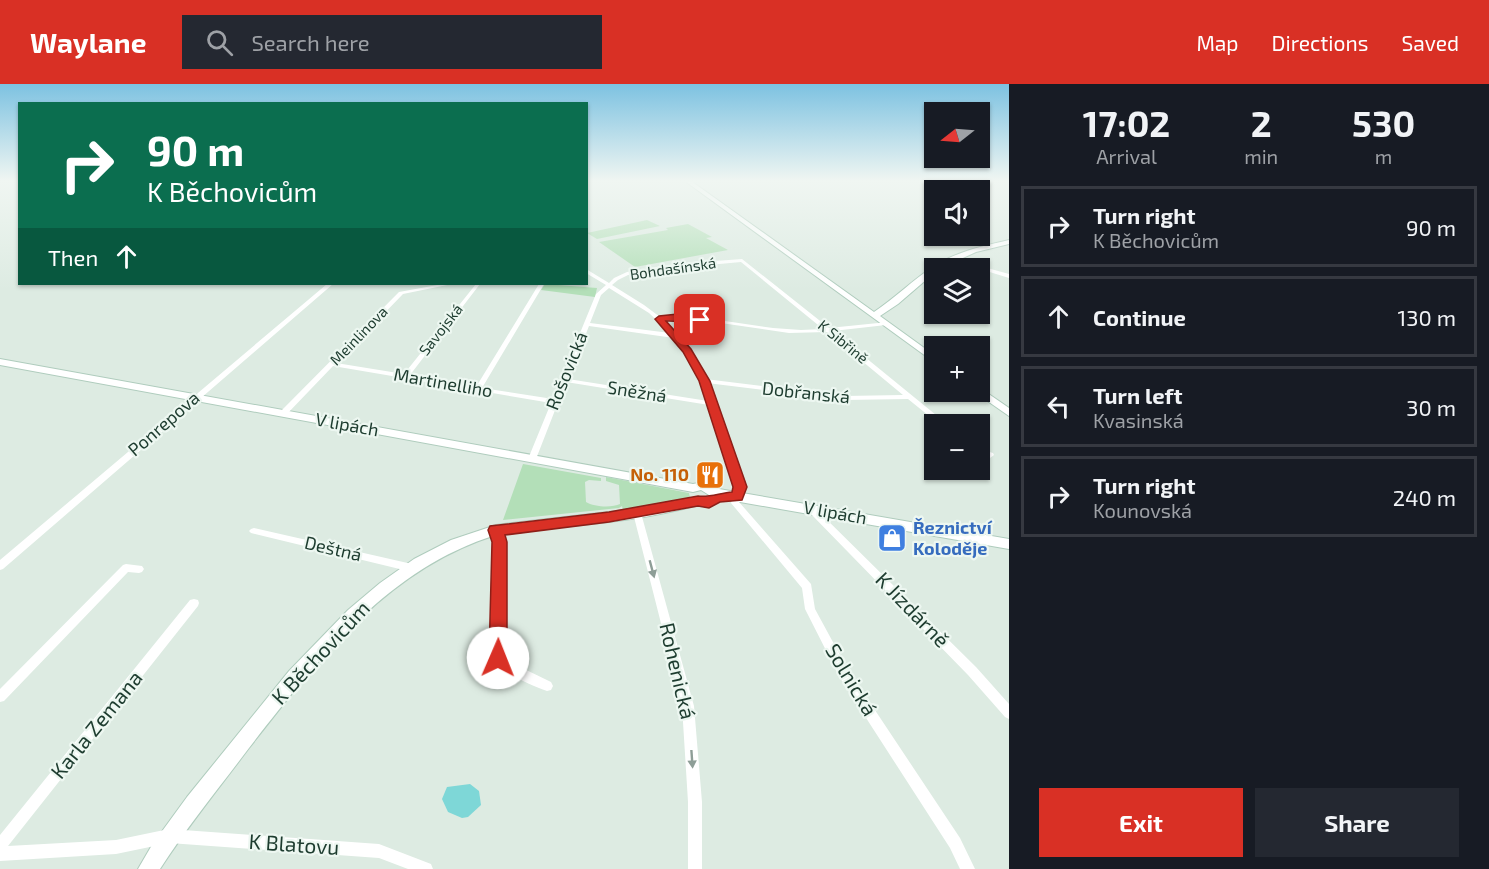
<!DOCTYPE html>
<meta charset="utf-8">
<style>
:root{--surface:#171b24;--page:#242831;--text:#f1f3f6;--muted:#9ea1a6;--line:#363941;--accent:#d93025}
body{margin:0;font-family:"Exo 2",sans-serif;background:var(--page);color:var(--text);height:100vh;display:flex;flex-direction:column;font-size:22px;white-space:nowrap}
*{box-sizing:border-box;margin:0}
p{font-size:20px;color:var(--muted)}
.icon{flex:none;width:33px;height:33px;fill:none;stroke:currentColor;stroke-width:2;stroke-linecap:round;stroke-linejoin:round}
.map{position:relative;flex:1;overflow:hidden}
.details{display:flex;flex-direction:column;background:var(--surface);width:480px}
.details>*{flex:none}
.guide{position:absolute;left:18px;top:18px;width:570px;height:183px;border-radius:0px;box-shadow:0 2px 4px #0004;background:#0b6e4f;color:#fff;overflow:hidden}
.needle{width:39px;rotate:253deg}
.fabs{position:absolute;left:924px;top:18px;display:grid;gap:12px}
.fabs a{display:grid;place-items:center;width:66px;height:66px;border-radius:0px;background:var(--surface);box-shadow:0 2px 4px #0004;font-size:30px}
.pin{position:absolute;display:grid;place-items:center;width:51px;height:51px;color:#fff;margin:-26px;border-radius:12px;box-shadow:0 3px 9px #0006}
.me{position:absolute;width:66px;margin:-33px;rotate:1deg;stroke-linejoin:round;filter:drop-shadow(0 0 4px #0008)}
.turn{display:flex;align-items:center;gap:21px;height:126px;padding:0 30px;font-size:27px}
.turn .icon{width:78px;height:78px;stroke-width:2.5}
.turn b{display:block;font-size:42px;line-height:51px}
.then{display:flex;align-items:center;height:57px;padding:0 30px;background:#0003;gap:12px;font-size:22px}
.eta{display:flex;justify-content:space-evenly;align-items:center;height:102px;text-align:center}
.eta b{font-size:36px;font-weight:700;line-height:42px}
.action{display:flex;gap:12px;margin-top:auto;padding:12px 30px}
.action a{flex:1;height:69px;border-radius:0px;background:var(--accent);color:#fff;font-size:24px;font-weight:700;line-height:69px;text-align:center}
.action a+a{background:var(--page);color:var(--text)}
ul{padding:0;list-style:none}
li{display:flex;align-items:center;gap:18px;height:81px;margin:0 12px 9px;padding:0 18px;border:3px solid var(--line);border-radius:0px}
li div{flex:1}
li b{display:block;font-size:22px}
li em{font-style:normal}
header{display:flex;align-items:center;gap:36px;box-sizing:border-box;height:84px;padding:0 30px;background:var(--accent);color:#fff}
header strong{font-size:28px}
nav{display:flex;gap:33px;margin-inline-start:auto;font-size:21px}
.search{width:420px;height:54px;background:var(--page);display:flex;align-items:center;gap:15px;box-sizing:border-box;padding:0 21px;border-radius:0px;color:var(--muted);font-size:22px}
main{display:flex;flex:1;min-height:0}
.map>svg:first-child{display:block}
.green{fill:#b3dfb8}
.water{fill:#7ed7d7}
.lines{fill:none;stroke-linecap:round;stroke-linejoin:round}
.secondary-casing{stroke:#afccbd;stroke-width:2}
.street{fill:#fff;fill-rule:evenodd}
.secondary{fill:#fff;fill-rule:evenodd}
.oneway{fill:#8e9e97}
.route{fill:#d93025;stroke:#8d1f18;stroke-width:1.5}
.labels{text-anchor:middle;stroke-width:4.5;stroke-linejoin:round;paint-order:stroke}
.far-street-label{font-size:15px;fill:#1d3c2f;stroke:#edf7f1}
.street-label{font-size:18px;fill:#1d3c2f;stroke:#edf7f1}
.food-label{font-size:18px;font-weight:bold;fill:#c56008;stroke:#edf7f1;text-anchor:end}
.shop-label{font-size:18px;font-weight:bold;fill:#366cbe;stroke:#edf7f1;text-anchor:start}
.near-street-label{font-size:21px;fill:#1d3c2f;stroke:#edf7f1}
</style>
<header>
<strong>Waylane</strong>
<div class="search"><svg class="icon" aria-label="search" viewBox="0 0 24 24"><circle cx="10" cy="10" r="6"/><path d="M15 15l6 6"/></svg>Search here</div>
<nav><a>Map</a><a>Directions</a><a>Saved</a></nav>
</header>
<main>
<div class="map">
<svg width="1009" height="785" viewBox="0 0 1009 785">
<rect width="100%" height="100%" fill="#ddebe2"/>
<!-- green -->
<path class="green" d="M647,136L660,142L597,155L587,149Z
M688,140L712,153L706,154L728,166L635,183L599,158L668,146L666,144Z
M545,200L597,204L595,213L541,206Z
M523,380L601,394V397L589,396L585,398L586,418C594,423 612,424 620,420L619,401L606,397V393L689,409L690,414L623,426L622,422L619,424L503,436Z"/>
<!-- water -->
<path class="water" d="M470,700L479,707L481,721L468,733L462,734L448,728L442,715L447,703Z"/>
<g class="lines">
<!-- secondary casing -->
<g class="secondary-casing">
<path id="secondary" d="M685,97H691L874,228C895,214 914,195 934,182C956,168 983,162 1009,156V160L976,168L941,184H934V189L898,220L880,232L934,271V278Z
M0,275L693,400L703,398L719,405L1009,455V465L723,415L717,418L713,417L709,411L701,406L693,408L0,281Z
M980,304L1009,324V332L976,309L975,308H980Z
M698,413L702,414L704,417L702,420C661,432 616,438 572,442C547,444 520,444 496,451C386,485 317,577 249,664C219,704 187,743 160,785H138L152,761L187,713L289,587L348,526L380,499L414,475L451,456L496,441L617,427Z"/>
</g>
<!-- street -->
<path class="street" d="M951,174L1009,190V194L951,176Z
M742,175L829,244L888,238V240L886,241L833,247L947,340H939L908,315L844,316L707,299L722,336L744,403L739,418L811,500L815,525L847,584L960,754L975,785H960L950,764L839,592L805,525L802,504L731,419L736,403L709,321L566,298L536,375L532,378L528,375L551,319L333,282L286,331H283L279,329L399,208L443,200H452L403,210L336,279L404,290L476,200H480L410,291L476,303L539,200H544L482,304L553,315L596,210L606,201L586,189V185L609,199L614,194L627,188L676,180ZM741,178L823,245L801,246L773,244L691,232L660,233L644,221L612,201L618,196L628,191L676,184ZM609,204L649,229L670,249L590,239L601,211ZM675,235L707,237L789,249L827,248L903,311L844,312L705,295C695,273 681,254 664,236ZM589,242L674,254C688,273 699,294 708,317L568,295Z
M327,200H333L3,485L0,486V476Z
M980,365L993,369L994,371L990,374L980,370Z
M812,423L815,424L976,583L1009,620V635L1005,633L968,591L809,428L808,426L809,424Z
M637,426L640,427L641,429L694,622L702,718V785H688V718L682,622L633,429L634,427Z
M496,443L499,444L504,458V572L516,581L551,598L553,602L551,606L547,607C531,601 501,589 492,574L494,458L491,446L493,444Z
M254,444L412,480L415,481L417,484L415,487L412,488L251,449L249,447L251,445Z
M126,480L142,482L144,485L142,488L139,489L128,488L4,617L0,618V605L123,481Z
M194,515L198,516L199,519L198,522L8,762L116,756L169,745L379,760L431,780L433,785H408L379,774L169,759L116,770L0,777V751L190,516Z"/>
<!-- secondary -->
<use href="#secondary" class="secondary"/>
</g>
<!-- one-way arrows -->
<defs><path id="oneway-solid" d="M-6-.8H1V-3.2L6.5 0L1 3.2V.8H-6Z" transform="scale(1.5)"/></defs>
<g class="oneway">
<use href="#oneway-solid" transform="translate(652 485) rotate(75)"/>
<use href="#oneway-solid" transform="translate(692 675) rotate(86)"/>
</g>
<!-- sky -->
<linearGradient id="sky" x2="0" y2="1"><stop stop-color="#7dc2e1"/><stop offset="0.47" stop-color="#f0f6f2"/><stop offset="1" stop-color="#f0f6f2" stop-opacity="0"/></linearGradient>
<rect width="1009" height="206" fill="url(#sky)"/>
<!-- route -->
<path class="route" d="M678,230L700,233L705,236C696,241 678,236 666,237L691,265L710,297L747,403L742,416L720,418L709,424L698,422L609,438L505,451L507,458V574L504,579L498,582L491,579L489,574L492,458L488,446L490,442L609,428L698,412C708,414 720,409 732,408L733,403L699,297L683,268L655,235L659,232Z"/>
<!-- icons -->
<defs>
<g id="restaurant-square" transform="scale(1.5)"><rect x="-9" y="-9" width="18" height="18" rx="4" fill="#e8710a" stroke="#edf7f1"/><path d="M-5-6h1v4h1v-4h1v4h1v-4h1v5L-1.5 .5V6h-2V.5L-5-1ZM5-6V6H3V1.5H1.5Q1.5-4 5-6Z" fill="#fff"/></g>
<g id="shop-square" transform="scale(1.5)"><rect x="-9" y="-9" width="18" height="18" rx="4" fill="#3f7fe0" stroke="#edf7f1"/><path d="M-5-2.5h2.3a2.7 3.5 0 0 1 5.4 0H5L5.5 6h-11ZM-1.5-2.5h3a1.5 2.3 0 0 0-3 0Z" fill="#fff"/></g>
</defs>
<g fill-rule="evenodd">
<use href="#restaurant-square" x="710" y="391"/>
<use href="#shop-square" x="892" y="454"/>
</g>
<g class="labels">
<!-- far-street labels -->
<g class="far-street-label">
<text transform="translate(673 185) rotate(-8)" y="5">Bohdašínská</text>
<text transform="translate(441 246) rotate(-52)" y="5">Savojská</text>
<text transform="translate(359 252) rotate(-46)" y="5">Meinlinova</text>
<text transform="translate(843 258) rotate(39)" y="5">K Sibřině</text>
</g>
<!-- street labels -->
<g class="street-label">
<text transform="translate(567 287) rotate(-68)" y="6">Rošovická</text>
<text transform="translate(443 299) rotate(10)" y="6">Martinelliho</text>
<text transform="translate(637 308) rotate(9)" y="6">Sněžná</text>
<text transform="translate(806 309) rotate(6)" y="6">Dobřanská</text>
<text transform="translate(164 340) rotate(-41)" y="6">Ponrepova</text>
<text transform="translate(347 341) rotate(10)" y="6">V lipách</text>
<text transform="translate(835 429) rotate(10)" y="6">V lipách</text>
<text transform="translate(333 465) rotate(13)" y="6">Deštná</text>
</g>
<!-- food labels -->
<g class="food-label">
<text x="689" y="397">No. 110</text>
</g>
<!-- shop labels -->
<g class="shop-label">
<text x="913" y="450">Řeznictví<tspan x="913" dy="21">Koloděje</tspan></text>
</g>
<!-- near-street labels -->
<g class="near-street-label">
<text transform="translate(912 526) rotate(46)" y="7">K Jízdárně</text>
<text transform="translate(321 569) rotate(-47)" y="7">K Běchovicům</text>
<text transform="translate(677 587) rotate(77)" y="7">Rohenická</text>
<text transform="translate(851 596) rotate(59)" y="7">Solnická</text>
<text transform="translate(97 641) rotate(-51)" y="7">Karla Zemana</text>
<text transform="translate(294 761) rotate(4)" y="7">K Blatovu</text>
</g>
</g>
</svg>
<div class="fabs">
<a><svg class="needle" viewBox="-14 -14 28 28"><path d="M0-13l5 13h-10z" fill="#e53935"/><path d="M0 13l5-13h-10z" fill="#9ea1a6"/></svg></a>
<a><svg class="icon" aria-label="sound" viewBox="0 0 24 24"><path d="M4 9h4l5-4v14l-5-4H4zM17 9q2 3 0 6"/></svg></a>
<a><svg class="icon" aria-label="layers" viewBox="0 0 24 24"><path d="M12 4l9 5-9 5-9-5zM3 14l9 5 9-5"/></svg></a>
<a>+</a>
<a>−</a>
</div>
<div class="pin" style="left:700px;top:236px;background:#d93025"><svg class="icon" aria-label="arrive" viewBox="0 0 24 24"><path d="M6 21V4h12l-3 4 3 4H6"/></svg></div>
<svg class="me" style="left:498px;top:574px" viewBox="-20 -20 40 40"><circle r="19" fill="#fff"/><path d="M0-13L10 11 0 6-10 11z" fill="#d93025"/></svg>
<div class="guide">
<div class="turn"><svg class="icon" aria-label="right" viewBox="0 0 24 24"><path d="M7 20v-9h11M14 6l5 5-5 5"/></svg><div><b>90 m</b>K Běchovicům</div></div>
<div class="then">Then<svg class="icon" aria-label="ahead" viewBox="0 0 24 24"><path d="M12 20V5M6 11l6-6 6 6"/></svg></div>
</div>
</div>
<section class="details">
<div class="eta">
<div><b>17:02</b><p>Arrival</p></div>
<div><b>2</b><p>min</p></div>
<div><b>530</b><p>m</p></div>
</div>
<ul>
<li><svg class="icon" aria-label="right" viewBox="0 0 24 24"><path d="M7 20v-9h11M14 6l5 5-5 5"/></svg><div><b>Turn right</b><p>K Běchovicům</p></div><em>90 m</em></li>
<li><svg class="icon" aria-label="ahead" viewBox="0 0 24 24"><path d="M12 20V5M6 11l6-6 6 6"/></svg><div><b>Continue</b></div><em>130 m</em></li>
<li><svg class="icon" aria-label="left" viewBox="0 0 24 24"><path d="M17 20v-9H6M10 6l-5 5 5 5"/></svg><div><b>Turn left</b><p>Kvasinská</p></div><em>30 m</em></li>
<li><svg class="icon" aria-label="right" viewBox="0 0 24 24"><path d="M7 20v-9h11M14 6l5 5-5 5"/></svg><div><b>Turn right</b><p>Kounovská</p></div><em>240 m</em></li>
</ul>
<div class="action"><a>Exit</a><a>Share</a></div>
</section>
</main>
